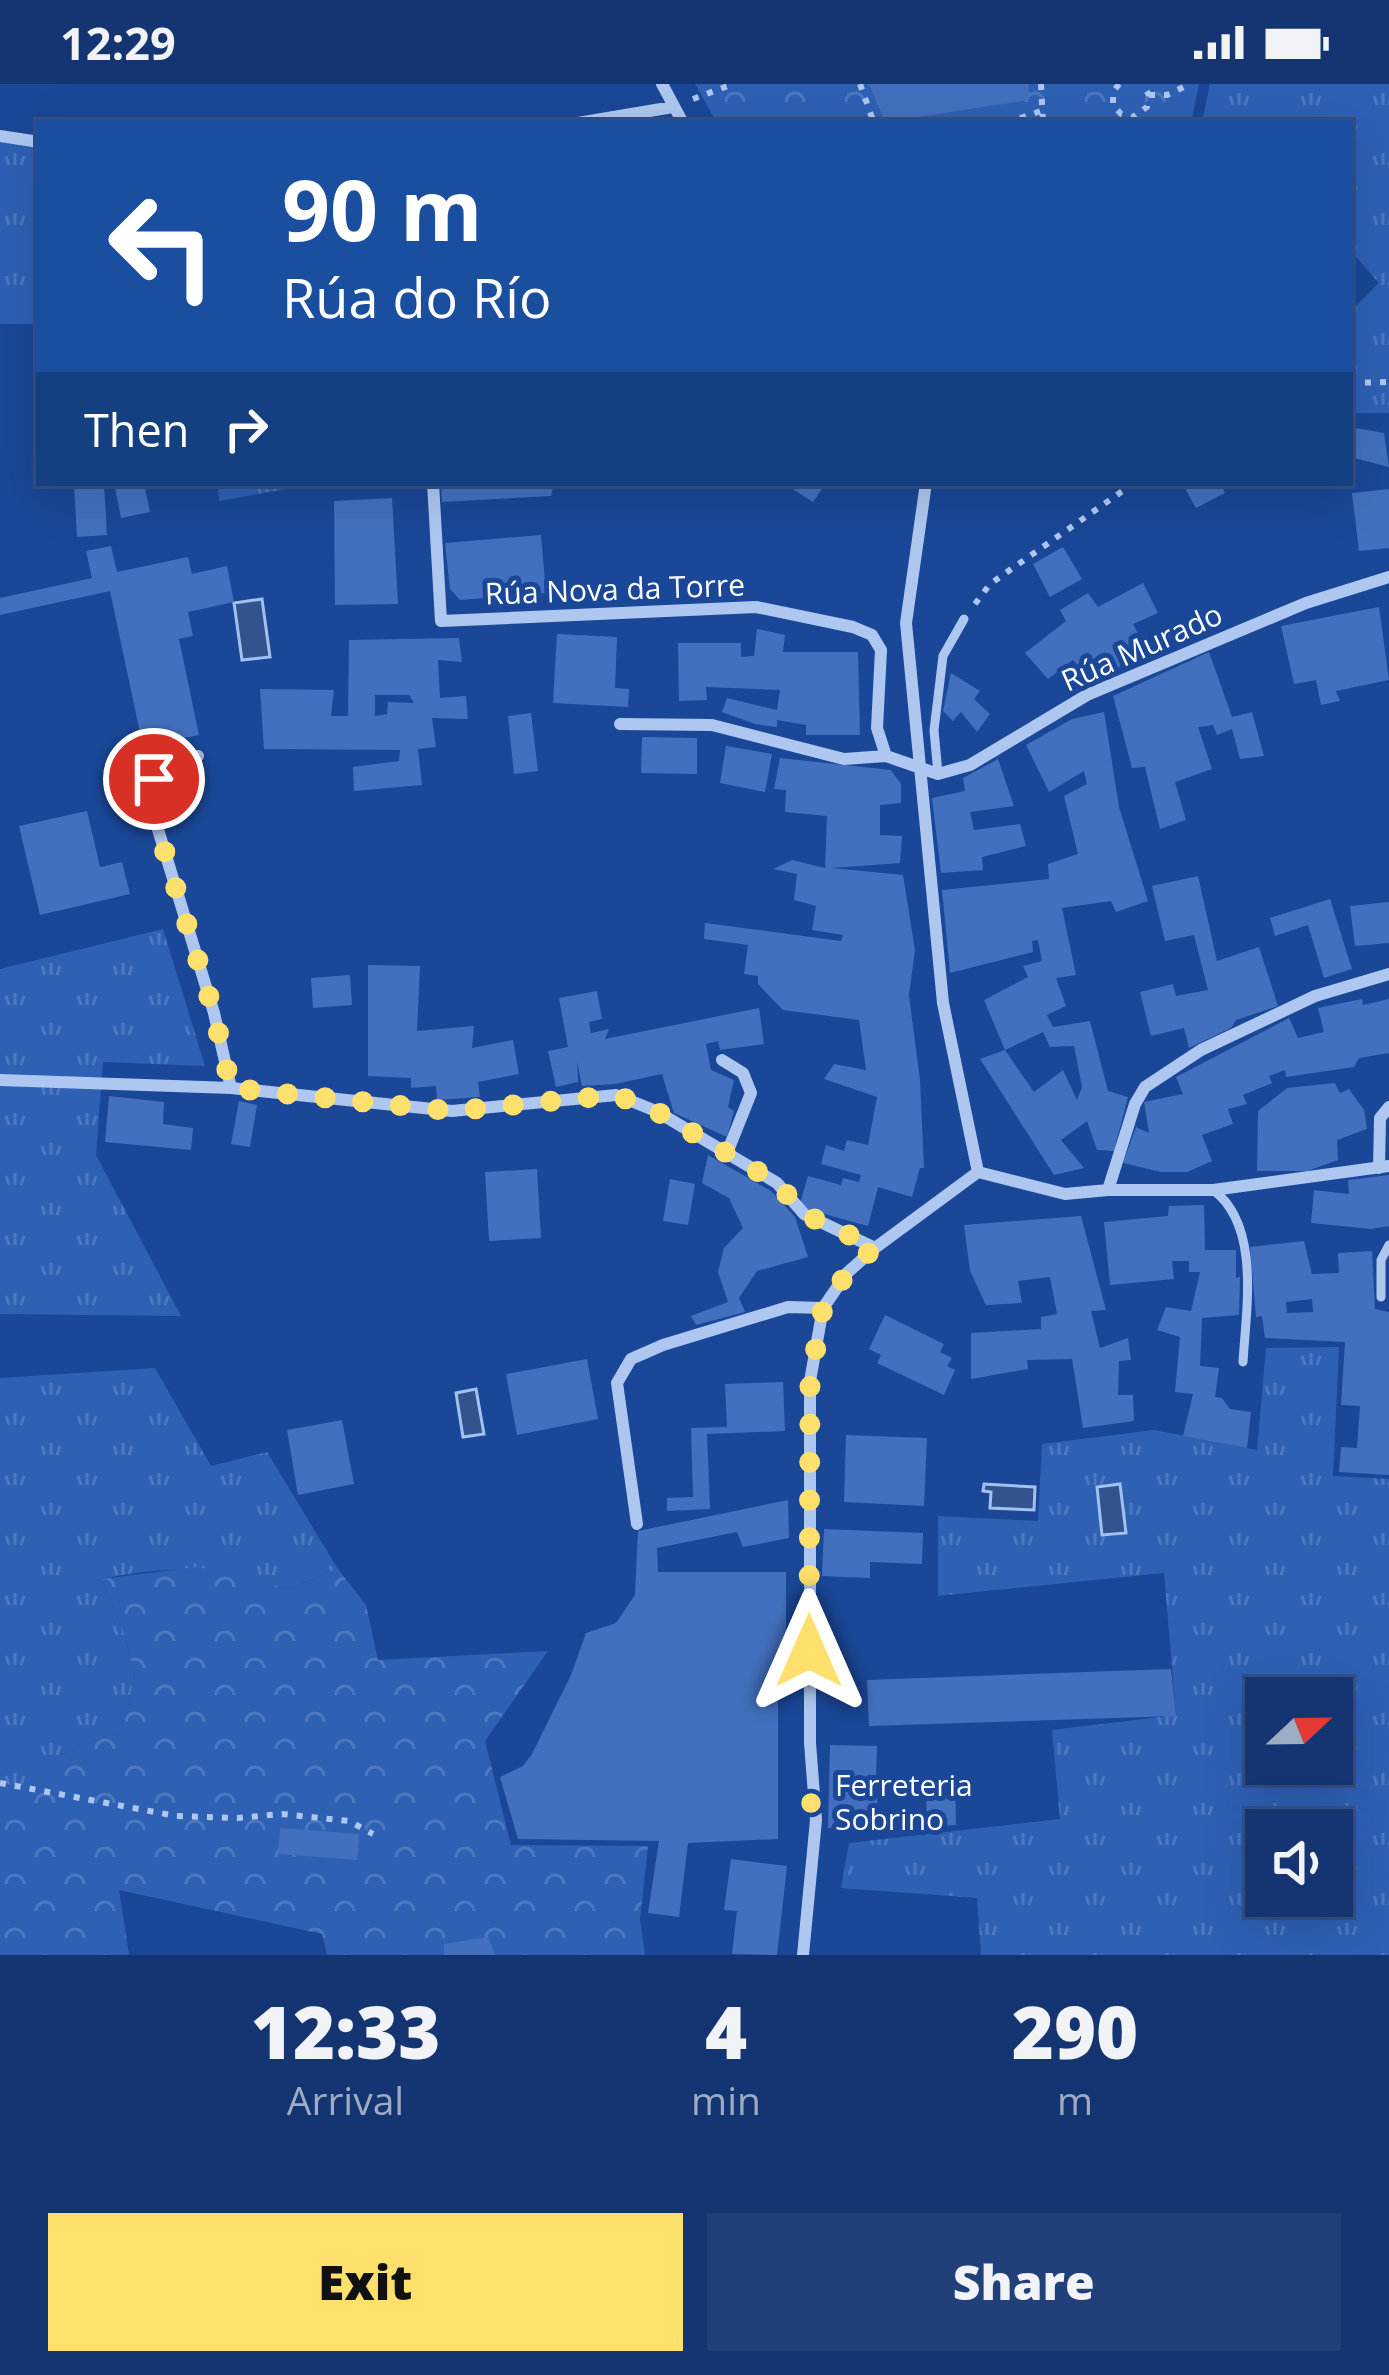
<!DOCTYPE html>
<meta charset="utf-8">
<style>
:root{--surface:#143571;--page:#214079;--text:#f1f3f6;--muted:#9dabc3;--line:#335084;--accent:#ffe06d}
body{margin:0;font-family:"Open Sans",sans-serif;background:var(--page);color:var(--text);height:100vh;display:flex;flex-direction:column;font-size:45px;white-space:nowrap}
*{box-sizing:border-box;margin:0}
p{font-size:39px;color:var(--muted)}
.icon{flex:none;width:66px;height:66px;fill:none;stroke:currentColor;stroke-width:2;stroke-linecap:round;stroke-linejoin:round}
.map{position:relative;height:1871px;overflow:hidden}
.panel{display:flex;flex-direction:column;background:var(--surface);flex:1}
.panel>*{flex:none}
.hud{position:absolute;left:36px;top:36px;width:1317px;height:366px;border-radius:0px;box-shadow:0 12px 48px #0002,0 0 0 3px var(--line);background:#1a4fa0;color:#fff;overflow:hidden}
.needle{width:78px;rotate:68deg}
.controls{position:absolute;left:1245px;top:1593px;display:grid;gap:24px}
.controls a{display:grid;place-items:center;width:108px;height:108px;border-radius:0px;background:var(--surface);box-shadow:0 12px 48px #0002,0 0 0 3px var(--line);font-size:60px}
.pin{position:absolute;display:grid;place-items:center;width:102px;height:102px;color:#fff;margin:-51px;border:6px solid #fff;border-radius:50%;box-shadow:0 3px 12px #0007}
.me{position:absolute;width:132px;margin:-66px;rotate:0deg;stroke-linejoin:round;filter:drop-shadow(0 0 9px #0008)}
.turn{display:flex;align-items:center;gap:42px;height:252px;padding:0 48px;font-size:54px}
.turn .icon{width:156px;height:156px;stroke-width:2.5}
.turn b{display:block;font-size:84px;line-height:102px}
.then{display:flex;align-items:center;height:114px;padding:0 48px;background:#0003;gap:24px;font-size:45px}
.eta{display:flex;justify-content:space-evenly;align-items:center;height:204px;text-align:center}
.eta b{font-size:72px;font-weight:800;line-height:84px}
.button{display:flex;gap:24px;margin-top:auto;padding:24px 48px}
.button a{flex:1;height:138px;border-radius:0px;background:var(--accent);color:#111;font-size:48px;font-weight:800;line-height:138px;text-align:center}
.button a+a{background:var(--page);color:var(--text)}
.status{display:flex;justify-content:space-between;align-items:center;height:84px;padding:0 60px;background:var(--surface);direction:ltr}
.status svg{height:33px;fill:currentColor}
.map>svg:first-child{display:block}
.grass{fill:url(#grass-tufts);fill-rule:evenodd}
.forest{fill:url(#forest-crowns)}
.water{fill:#33538f;stroke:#a1c1f2;stroke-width:3}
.building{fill:#4370be;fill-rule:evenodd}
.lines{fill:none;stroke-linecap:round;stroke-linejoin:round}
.path{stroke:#aec7f0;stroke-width:6;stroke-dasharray:6 9;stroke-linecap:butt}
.lane{stroke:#aec7f0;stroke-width:9}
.street{stroke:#aec7f0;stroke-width:12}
.route{stroke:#ffe06d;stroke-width:21;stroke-dasharray:0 37.8}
.poi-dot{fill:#ffe06d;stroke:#1a4797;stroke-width:4.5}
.labels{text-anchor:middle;stroke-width:10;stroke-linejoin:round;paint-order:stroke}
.street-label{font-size:30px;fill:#fff;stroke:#1a4797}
.poi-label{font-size:30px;fill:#fff;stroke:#1a4797;text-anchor:start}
</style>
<div class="status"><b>12:29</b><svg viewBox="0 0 49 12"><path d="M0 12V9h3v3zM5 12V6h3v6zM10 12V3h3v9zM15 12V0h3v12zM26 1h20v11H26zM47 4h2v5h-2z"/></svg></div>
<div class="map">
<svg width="1389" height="1871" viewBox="0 0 1389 1871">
<defs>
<pattern id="grass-tufts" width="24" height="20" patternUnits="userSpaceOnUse" patternTransform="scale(3)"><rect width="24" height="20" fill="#2e60b4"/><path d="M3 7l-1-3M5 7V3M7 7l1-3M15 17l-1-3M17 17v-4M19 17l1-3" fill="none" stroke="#4d78bf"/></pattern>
<pattern id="forest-crowns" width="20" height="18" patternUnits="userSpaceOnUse" patternTransform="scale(3)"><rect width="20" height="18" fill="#2e60b4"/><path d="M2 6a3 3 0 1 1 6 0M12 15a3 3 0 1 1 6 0" fill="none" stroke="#4d78bf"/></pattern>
</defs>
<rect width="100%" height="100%" fill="#1a4797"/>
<!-- grass -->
<path class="grass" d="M1210,0H1389V329H1350V228L1379,199L1350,166V39H1202Z
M0,49L39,56V240H0Z
M218,399H320L219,417Z
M163,845L205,982L103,978L96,1071L181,1232L0,1230V885Z
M1339,1263L1333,1392L1389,1395V1871H981L977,1814L841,1804L849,1759L1060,1735L1052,1646L1176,1631L1164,1489L938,1512V1432L1038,1437L1042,1360L1154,1346L1257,1366L1266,1264ZM1266,1614H1332V1680H1266ZM1266,1746H1332V1812H1266Z
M155,1284L211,1382L267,1368L338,1485L287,1506C221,1481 170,1481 102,1495L125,1552L135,1593L122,1647L58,1671L22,1705L0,1698V1294Z"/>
<!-- forest -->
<path class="forest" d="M695,0H1199L1191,39H717Z
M196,1483L260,1495L287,1506L338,1485L366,1521L378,1576L548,1567L485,1657L511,1761L648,1762L640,1836L645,1871H327L322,1850L119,1806L129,1871H0V1698L22,1704L58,1671L122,1647L135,1593L125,1552L102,1495Z"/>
<!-- water -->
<path class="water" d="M262,515L270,573L242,576L234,519Z
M476,1305L484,1350L463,1353L456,1309Z
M984,1400L1035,1403L1034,1426L990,1424L991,1408L983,1407Z
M1120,1400L1126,1449L1102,1451L1097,1403Z"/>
<!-- building -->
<path class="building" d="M869,0H1029V16L885,38Z
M1350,343L1384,349L1389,383L1350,373Z
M91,399H104L107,451L77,453L74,400Z
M114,399H144L150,428L121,434Z
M441,399H554L551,412L442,418Z
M783,399H826L813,418Z
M1182,399H1220L1225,409L1196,424Z
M1389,405V464L1359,467L1352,409Z
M392,414L398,520L335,521L334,417Z
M541,451L546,509L460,516L450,505L445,459Z
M111,462L117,488L188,473L192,490L227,482L234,518L188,528L193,552L179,555L199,651L143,663L110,507L0,531V514L92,494L86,467Z
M1063,463L1082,495L1050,513L1033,480Z
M1143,499L1158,529L1133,540L1147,567L1075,608L1069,593L1081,585L1073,576L1048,595L1025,569L1066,537L1060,526L1088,509L1098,523Z
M1379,523L1389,596L1336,607L1340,617L1321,621L1316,596L1294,600L1281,542Z
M757,545L785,551L783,568H858L860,651H806V641L777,636V643L755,640L722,628L727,614L777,626L780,606L706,603L707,616L679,617L678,559H741V573L754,572Z
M557,550L617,553L615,604L629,605L628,623L553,619Z
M459,554L462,578L438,576L440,614L466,612L468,635L432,634L436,663L418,665L422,701L354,707L353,683L399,677L400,666L264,665L260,605L334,606L331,632H348L349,556ZM375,611H409L414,619L388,618L387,630L375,632Z
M1209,568L1232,633L1252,628L1264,672L1240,675L1232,645L1217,651L1213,641L1198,643L1212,685L1175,698L1186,736L1160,745L1145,683L1132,684L1113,612Z
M951,589L980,607L974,615L990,630L977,648L961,628L953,637L943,627Z
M1104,628L1119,723L1148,817L1116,828L1111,817L1062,824L1076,891L1056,894L1066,922L1047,931L1053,943L1090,937L1108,1007L1128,1013L1114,1067L1097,1066L1087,1037L1061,1056L1084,1084L1054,1091L980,975L1005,966L1034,1008L1063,986L1077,1016L1082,1003L1074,962L1050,963L1043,948L1005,966L984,916L1028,893L1023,882L1042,877L1038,856L1032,857L1033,868L950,889L942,806L1049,795L1048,780L1078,770L1064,712L1087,700L1084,687L1049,708L1026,661L1072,635Z
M531,629L538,687L514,690L508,632Z
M642,653L697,654V690L641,689Z
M726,662L772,670L765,708L720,699Z
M780,674L891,686L901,700V719L880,721V751L902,752L900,779L832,784L903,791L915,866L909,911L920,996L924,1084H920L912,1113L878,1103L868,1142L799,1123L808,1092L841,1101L843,1094L859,1098L861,1091L821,1080L826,1061L844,1067L847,1056L868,1061L877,1013L824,995L834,980L866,986L859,936L783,926L758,900V892L744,890L748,861L704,855L705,839L841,857L843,851L812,846L816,822L794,816L797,790L773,785L792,776L825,784L827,732L785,728L786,706L774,705Z
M998,675L1014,722L970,728L974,746L1020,740L1026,762L982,773L983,786L941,789L932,714L965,707L963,694Z
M87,727L100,783L122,778L130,810L40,831L19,742Z
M1198,792L1217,877L1259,863L1278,922L1236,936L1231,944L1189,964L1184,944L1151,952L1140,908L1173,900L1176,912L1208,906L1194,851L1165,857L1152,802Z
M1330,815L1352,885L1324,894L1308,841L1275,852L1270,834Z
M1389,818V859L1355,862L1350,822Z
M368,881L420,882L417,947L474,942L472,964L513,956L519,990L478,998L480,1013L437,1016L436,1002L411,1004V994L368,992Z
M350,891L352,921L313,924L311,894Z
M597,907L602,935L589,938L591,949L609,945L605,955L759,924L764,960L720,966L718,957L706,960L711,986L734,996L728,1023L734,1027L727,1053L674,1029L662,990L615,1000L582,1002L577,977L578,998L556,1003L548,967L568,963L559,914Z
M1362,915L1363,921L1389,915V969L1359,974L1354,983L1286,993L1285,986L1269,992L1272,999L1243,1011L1247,1020L1228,1025L1233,1040L1202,1051L1212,1077L1187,1088H1161L1123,1079L1136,1043L1149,1049L1144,1018L1183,1010L1176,993L1289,934L1298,954L1324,948L1318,924Z
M1335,999L1340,1009L1349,1005L1364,1026L1367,1045L1337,1056L1338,1076L1307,1087H1257L1258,1027L1287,1004Z
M109,1012L164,1018L163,1040L193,1044L191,1066L105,1058Z
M239,1017L257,1021L250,1063L231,1060Z
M708,1071L771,1107L795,1133L808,1173L757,1187L739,1214L745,1228L696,1241L691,1232L728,1218L718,1188L724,1164L743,1144L729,1114L702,1099Z
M537,1085L541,1154L489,1157L485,1088Z
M1389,1091V1142L1371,1145L1311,1139L1314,1106L1349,1110L1348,1096Z
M670,1095L695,1100L688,1141L663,1137Z
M1204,1121L1205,1166H1236V1194L1240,1193L1239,1231L1202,1234L1200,1282L1219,1284L1215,1313L1222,1314L1230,1325L1251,1328L1247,1364L1183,1352L1193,1310L1175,1308L1180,1253L1157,1246L1166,1223L1191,1227L1200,1188H1189V1177H1172L1174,1195L1110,1201L1104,1138L1168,1132L1169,1122Z
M1081,1132L1106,1226L1091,1227L1100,1264L1128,1254L1131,1276L1119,1277L1118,1311H1133L1134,1337L1083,1344L1072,1275L1027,1276L1028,1285L971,1295V1249L1041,1245V1233L1057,1230L1050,1193L1018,1197L1022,1219L986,1221L970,1187L964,1141Z
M1304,1157L1312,1190L1339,1189L1338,1169L1372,1167L1375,1225L1389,1228V1391L1339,1388L1341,1363L1357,1364L1360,1322L1341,1321L1345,1258L1265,1254L1262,1232L1256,1233L1250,1163ZM1312,1215L1313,1228L1287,1229L1286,1218Z
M885,1231L944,1260L940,1268L952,1274L947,1282L955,1286L944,1311L877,1279L881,1271L869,1265Z
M587,1275L598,1335L517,1351L506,1290Z
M783,1298L785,1347L707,1350L710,1425L667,1427V1414L693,1413L691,1344L727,1343L725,1300Z
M342,1336L354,1400L298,1411L287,1346Z
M846,1351L927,1354L924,1422L844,1418Z
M788,1416L789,1454L743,1463L737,1448L657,1464L658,1488H786V1593H778V1755L688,1759L679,1833L648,1829L659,1757L518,1755L500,1693L523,1682L532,1670L571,1591L586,1549L616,1539L635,1511L638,1447Z
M824,1445L923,1449L922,1480L870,1478V1494L822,1492Z
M1171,1585L1176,1632L869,1642L867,1596Z
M830,1661L877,1662L876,1693L955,1692L956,1741L927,1742L926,1706L877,1707L878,1743L828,1744Z
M280,1744L359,1750L357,1776L278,1770Z
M731,1775L787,1782L777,1871L732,1870L737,1827L724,1826Z
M488,1853L495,1871H444V1860Z"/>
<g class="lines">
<!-- path -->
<path class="path" d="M860,0L874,39
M1041,0L1043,39
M1119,0L1113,8V21L1121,30L1133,33L1147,23L1149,11L1142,0
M1149,11H1167L1190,0
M693,15L733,0
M1006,39L1041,27
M1350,299L1389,298
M975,520L990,500L1134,399
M0,1699L176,1732L237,1734L282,1730L349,1737L373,1750"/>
<!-- lane -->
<path class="lane" d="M938,690L934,646L943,572L964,535
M1213,1106C1261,1141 1246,1226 1243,1278
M1381,1213V1176L1389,1161"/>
<!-- street -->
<path class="street" d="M662,0L683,39
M578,39L673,23
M0,52L39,58
M433,399L441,537L756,523L853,543L872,551L881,566L877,644L886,672L938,690L970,681L1087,611L1306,519L1389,493
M620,640L712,641L844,675L886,672
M198,672L168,674L155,695L149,716L214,929L231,1004
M722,976L743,989L751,1009L727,1069
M0,996L231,1004L452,1027L616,1011L656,1027L777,1099L804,1130L875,1164
M1379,1084L1380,1034L1389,1023
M978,1088L1065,1110L1108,1106H1213L1389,1082
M1108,1106L1135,1020L1145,1003L1201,966L1315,912L1389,890
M637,1440L617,1299L631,1275L663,1261L788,1223L823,1224
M803,1871L816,1736L810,1659V1297L823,1224L847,1189L875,1164L978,1088L943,919L906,539L926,399"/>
</g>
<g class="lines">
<!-- route -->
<path class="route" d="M154,695L149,716L214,929L231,1004L452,1027L616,1011L656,1027L777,1099L804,1130L875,1163L847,1189L823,1224L810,1297L809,1567"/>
</g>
<!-- markers -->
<circle class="poi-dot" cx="811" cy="1719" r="12"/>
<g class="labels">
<!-- street labels -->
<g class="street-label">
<text transform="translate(615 506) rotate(-2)" y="10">Rúa Nova da Torre</text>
<text transform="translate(1142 564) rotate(-24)" y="10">Rúa Murado</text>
</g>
<!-- poi labels -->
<g class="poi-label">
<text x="835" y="1712">Ferreteria<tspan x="835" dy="34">Sobrino</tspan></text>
</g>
</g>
</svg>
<div class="controls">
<a><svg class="needle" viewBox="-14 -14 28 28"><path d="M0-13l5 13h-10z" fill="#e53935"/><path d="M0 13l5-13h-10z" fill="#9dabc3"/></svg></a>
<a><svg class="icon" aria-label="sound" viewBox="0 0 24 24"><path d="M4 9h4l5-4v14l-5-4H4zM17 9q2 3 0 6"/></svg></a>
</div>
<div class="pin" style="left:154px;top:695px;background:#d93025"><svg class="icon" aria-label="arrive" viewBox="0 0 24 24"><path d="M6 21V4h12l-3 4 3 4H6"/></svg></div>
<svg class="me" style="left:809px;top:1567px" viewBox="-20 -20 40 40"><path d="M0-17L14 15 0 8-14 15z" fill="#ffe06d" stroke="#fff" stroke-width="4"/></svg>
<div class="hud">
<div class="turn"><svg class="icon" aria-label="left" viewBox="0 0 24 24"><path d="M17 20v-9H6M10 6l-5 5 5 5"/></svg><div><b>90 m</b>Rúa do Río</div></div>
<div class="then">Then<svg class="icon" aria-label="right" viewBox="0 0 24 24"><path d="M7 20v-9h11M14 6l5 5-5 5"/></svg></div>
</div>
</div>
<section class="panel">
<div class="eta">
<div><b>12:33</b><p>Arrival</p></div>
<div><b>4</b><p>min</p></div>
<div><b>290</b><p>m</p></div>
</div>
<div class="button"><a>Exit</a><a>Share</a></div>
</section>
